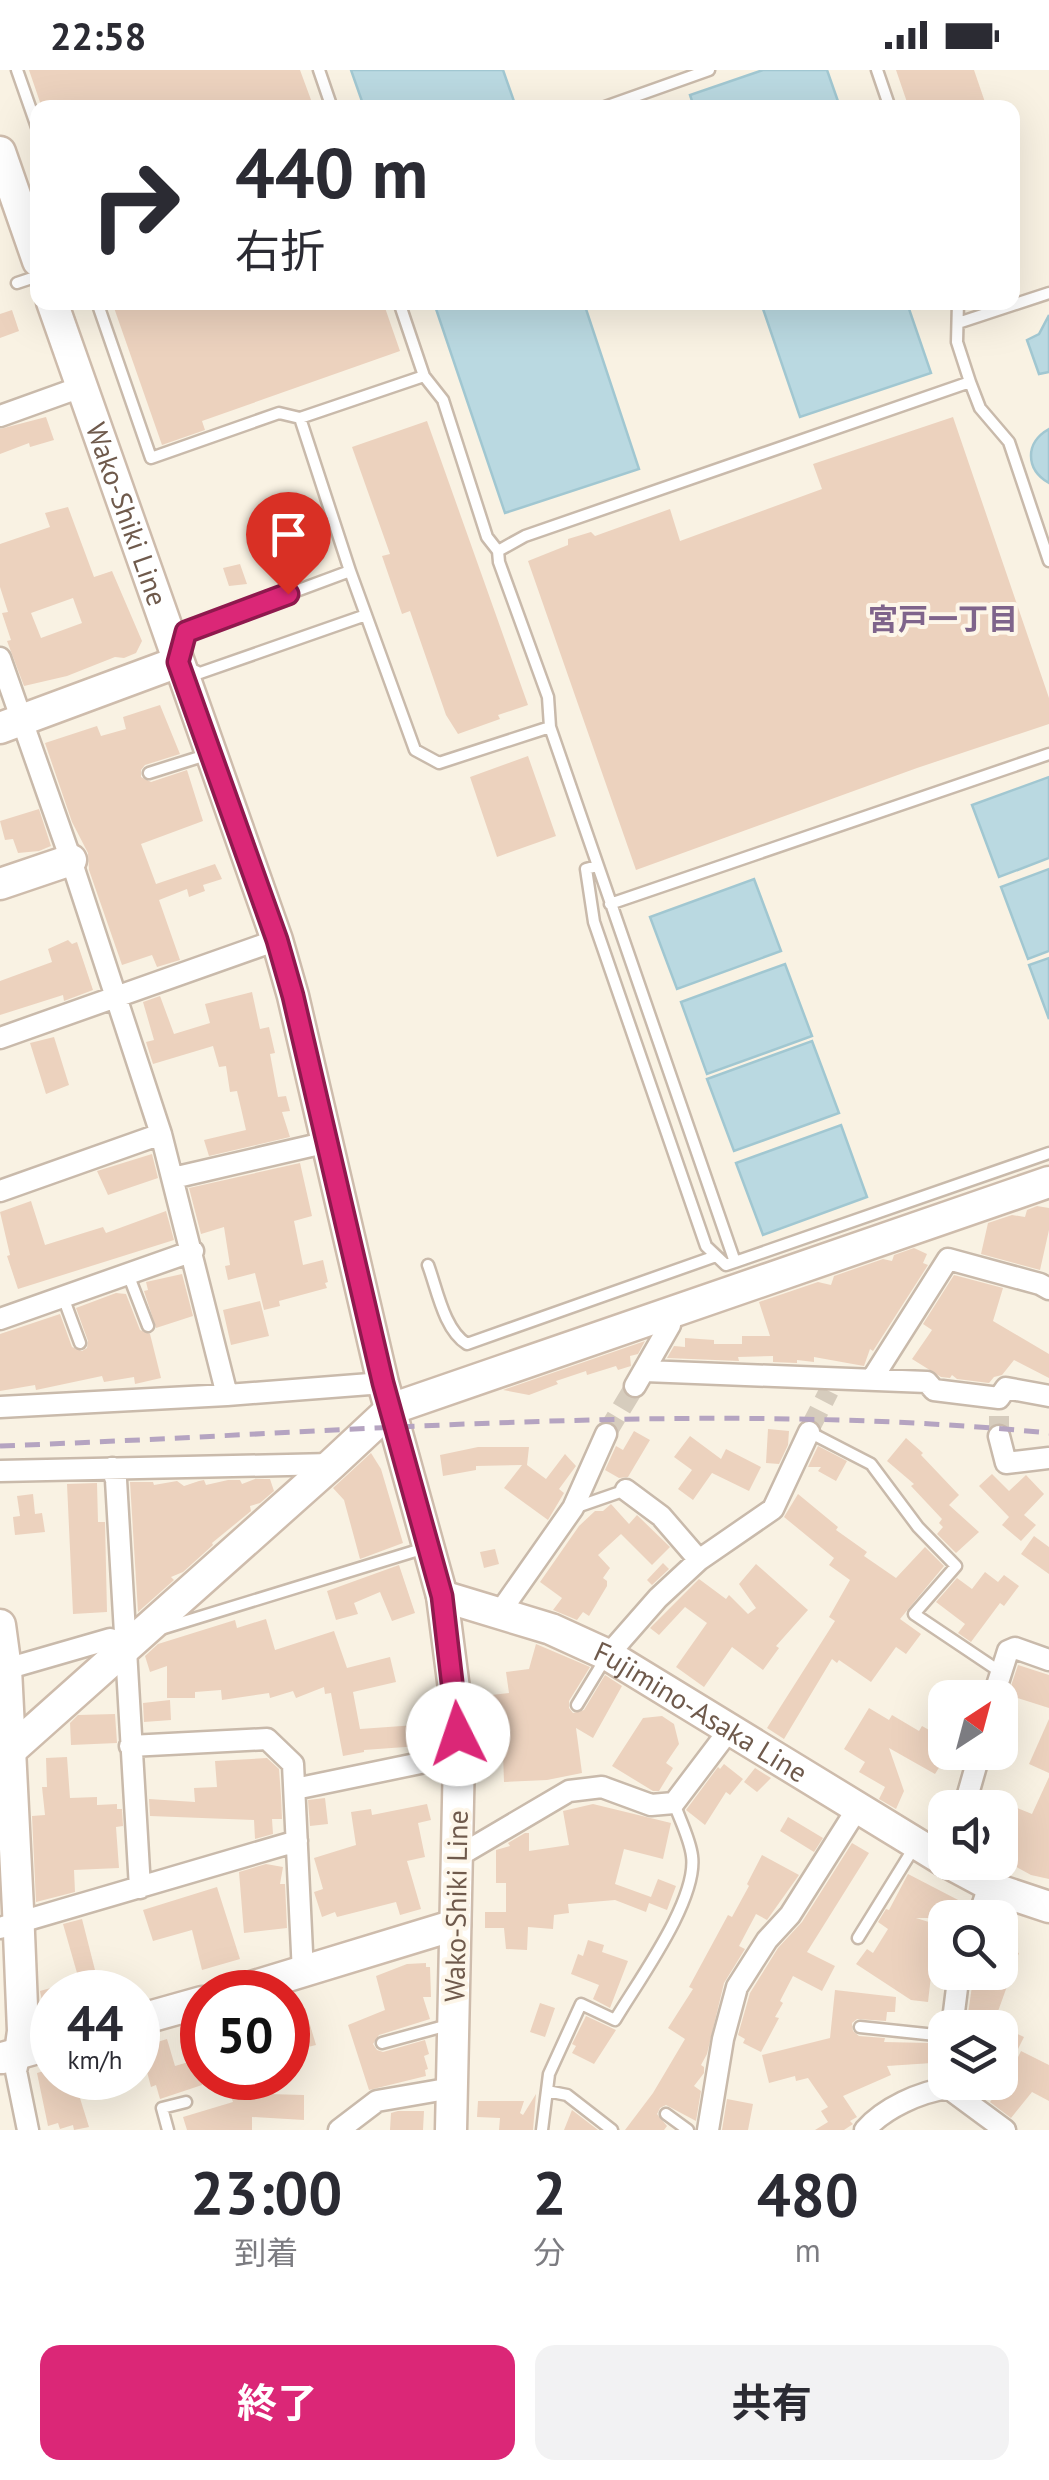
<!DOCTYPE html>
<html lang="ja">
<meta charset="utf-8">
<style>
:root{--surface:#fff;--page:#f2f2f3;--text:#2b2b33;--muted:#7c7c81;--accent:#db2777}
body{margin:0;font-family:"PT Sans","Noto Sans JP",sans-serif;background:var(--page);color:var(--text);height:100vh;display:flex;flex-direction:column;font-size:38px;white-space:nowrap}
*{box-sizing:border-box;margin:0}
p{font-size:32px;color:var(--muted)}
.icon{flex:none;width:55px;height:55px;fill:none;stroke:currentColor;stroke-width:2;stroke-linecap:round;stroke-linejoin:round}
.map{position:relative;height:2060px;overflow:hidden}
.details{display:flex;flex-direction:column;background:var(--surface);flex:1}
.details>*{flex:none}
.hud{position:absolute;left:30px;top:30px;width:990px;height:210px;border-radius:20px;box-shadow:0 10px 40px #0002;background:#fff;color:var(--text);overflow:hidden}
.needle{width:65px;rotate:36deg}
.controls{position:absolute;left:928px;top:1610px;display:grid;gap:20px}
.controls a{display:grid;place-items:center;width:90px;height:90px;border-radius:20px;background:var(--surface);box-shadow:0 10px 40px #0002;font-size:50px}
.speed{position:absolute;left:30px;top:1900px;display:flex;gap:20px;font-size:50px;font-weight:700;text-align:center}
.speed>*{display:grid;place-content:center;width:130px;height:130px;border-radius:50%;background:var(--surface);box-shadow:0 10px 40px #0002;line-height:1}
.speed small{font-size:25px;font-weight:400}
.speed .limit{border:15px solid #d22;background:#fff;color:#111}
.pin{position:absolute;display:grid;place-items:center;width:85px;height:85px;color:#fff;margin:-102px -42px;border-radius:50% 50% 50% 0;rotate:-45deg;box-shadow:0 0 10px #0007}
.pin .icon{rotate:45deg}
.me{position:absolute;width:110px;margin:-55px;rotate:356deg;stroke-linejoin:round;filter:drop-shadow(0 0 8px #0008)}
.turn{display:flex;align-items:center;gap:35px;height:210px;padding:0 40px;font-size:45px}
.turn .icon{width:130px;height:130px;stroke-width:2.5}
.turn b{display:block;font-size:70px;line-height:85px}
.eta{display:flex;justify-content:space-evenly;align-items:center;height:170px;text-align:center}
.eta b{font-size:60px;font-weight:700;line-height:70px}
.cta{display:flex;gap:20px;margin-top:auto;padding:20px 40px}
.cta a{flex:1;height:115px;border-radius:20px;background:var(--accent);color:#fff;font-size:40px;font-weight:700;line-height:115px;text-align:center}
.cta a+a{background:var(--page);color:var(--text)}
.status{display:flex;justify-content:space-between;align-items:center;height:70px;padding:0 50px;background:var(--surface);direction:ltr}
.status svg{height:28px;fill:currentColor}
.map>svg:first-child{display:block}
.water{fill:#bad9e1;stroke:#a1c7d1;stroke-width:2.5}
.building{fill:#ecd2be;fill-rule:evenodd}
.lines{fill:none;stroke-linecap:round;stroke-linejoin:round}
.street-tunnel{stroke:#d6ccbd;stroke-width:20;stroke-dasharray:20 10;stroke-linecap:butt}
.lane-casing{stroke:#c9baab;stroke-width:15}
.street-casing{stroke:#c9baab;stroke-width:25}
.secondary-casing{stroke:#cebcac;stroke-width:35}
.lane{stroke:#fff;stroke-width:10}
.street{stroke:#fff;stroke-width:20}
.secondary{stroke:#fff;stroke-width:30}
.rail{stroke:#b5a4c1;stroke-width:5;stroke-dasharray:15 10;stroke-linecap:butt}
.route-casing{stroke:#8e194d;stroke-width:25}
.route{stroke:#db2777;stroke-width:18}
.labels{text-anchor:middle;stroke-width:8;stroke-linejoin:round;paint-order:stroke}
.street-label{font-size:28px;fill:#6f5a4c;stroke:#fdf6e9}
.neighbourhood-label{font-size:30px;font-weight:bold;fill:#7f648b;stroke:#fdf6e9}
</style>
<div class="status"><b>22:58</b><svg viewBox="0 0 49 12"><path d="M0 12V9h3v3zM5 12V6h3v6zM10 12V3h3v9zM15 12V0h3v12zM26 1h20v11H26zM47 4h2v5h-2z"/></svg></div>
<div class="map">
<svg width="1049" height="2060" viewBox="0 0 1049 2060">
<rect width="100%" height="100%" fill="#f9f2e3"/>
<!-- water -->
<path class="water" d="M351,0H503L516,37H364Z
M763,0H827L840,37H694L690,25Z
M434,233H584L639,399L505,443Z
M761,233H907L931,303L800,347Z
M1049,245V302L1039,304L1027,270L1039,264Z
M1049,359V413C1025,399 1025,372 1049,359Z
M1049,707V788L999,807L972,735Z
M1049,799V881L1028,889L1001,817Z
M754,809L781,881L677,919L650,847Z
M1049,888V949L1029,895Z
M785,894L812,966L707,1004L681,932Z
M812,971L839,1043L734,1081L707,1009Z
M841,1055L867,1127L763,1165L736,1093Z"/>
<!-- building -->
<path class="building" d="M29,0H300L314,38H42Z
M896,0H974L987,38H909Z
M112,232H383L400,281L202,351L205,360L162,375Z
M12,240L19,261L0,268V244Z
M46,347L54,370L30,377L29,373L0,384V359Z
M953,347L1049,628V654L917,698L636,800L528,491L568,475V469L591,462L595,466L670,439L680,471L822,419L813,394Z
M427,351L528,635L498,645L500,649L458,664L446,645L410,541L402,544L382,486L390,484L352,377Z
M68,437L94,507L112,501L142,571L136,583L124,588L115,587L67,606L24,616L7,571L11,570L2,543L8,542L0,517V474L50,457L45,443ZM73,528L82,553L41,568L31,543Z
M240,494L247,514L229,516L223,498Z
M160,635L180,684L145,695L141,700V707L151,712L187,700L203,751L141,774L156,814L215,794L222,809L203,815L205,821L189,827L187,819L159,830L180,890L157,897L152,885L122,895L89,800L88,783L72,752L45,673L97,656L101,666L126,659L123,647Z
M528,686L556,766L497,787L470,707Z
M39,739L51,776L39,781L18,783L13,769L5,770L0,751Z
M68,870L72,874L77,872L93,920L64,931L63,925L0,945V911L52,892L48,879Z
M252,922L260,959L269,957L275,983L270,984L278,1027L286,1026L290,1041L282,1042L290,1067L209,1086L204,1070L246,1060L237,1021L230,1022L226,996L219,997L213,976L153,994L146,972L154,970L143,932L160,926L174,964L210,953L205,934Z
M54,967L69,1015L46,1024L30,973Z
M152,1084L158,1108L108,1125L97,1101Z
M300,1093L312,1146L294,1151L303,1195L323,1190L328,1212L325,1213L327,1218L279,1231L280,1236L264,1240L255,1203L228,1210L225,1196L230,1195L224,1157L201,1164L189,1118Z
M31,1131L45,1175L103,1157L106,1163L166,1141L174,1170L18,1219L7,1186L10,1185L0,1142Z
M1037,1136L1049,1138V1160L1040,1200L981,1184L988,1153L1012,1145L1025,1147L1027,1140Z
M914,1178L927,1184L923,1193L928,1195L873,1281L870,1279L864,1296L814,1287V1292L797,1290V1293L773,1292V1286L738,1287L739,1291L667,1288L674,1276L685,1277V1268L714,1270V1274H742V1266H770L759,1232L818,1212L831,1215L834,1206L883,1189L892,1191L894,1185Z
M182,1204L193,1246L156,1258L144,1221L148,1220L146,1212Z
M954,1205L1003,1218L993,1251L1049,1284V1308L1014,1290L1002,1305L994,1307L989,1313L957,1309L952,1305L950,1308L941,1307L912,1289L932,1260L923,1254Z
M116,1223L126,1224L140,1260L150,1264L161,1308L135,1314L134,1307L104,1312L102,1306L36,1320L35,1315L0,1321V1264L60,1244L72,1277L82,1281L87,1278L88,1271L76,1238Z
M260,1231L269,1266L231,1275L223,1240Z
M645,1271L638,1284L630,1286L631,1296L618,1300L616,1296L587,1305L586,1301L556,1311L558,1314L529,1325L503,1320Z
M768,1359L789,1361L788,1375L779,1394L766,1393Z
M634,1361L650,1370L628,1407L619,1408L605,1400L616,1376L623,1380Z
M690,1366L721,1389L726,1379L761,1397L749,1421L712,1403L693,1430L678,1419L692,1400L674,1387Z
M906,1368L923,1383L921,1385L959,1425L949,1435L979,1462L956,1483L937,1464L943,1457L939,1453L942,1449L911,1416L914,1414L887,1391Z
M818,1376L847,1391L836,1411L818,1401L821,1397H808Z
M478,1377H529L527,1395L546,1409L565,1384L576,1396L559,1419L564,1423L548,1450L504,1418L522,1395L476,1396V1400L443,1406L440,1385Z
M371,1383L381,1399L403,1473L360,1489L344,1430L333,1418Z
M992,1404L1009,1421L1026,1405L1044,1424L1024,1445L1036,1455L1021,1471L1002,1455L1009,1447L979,1416Z
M255,1409H270L274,1421L260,1433L250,1436L251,1441L212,1473L213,1475L183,1502L171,1507L174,1510L138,1542L130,1412H153L154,1415L177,1411L184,1416L199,1411L204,1410L206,1415L228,1410H240L242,1414Z
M97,1413L98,1452H105L107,1542L73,1544L67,1414Z
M33,1424L35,1444L42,1443L45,1462L15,1465L13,1447L20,1446L17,1426Z
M798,1424L838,1457L836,1460L867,1482L864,1486L896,1508L925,1477L944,1496L900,1549L921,1564L906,1584L896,1577L871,1612L839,1590L837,1593L832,1589L784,1669L767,1658L835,1551L829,1547L850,1510L829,1495L834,1488L784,1447Z
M611,1434L629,1454L637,1445L670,1477L652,1495L621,1464L598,1485L610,1498L603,1508L607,1511V1516L589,1546L583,1542L577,1550L553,1540L562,1528L540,1512L579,1456L595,1441H603Z
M1034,1466L1049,1477V1504L1021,1484Z
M495,1479L499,1494L484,1498L480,1482Z
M663,1493L669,1499L652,1515L647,1510Z
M756,1494L808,1540L776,1576L779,1578L763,1600L732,1577L704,1617L676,1597L707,1553L685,1537L659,1565L650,1558L699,1509L726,1529L729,1525L748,1544L756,1538L739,1514Z
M399,1495L415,1543L392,1551L380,1522L354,1533L358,1544L336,1550L327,1521Z
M985,1502L998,1512L1004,1505L1019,1516L1004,1536L1000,1533L971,1572L958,1563L965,1554L936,1532L957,1508L972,1519Z
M266,1549L275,1580L334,1561L347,1598L390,1587L396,1612L353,1622L360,1659L416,1655L415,1646L429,1645L433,1675L364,1680V1682L343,1686L331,1623L325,1624L324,1617L296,1628L293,1621L270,1628L269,1623L222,1630L221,1620L195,1622V1628H167V1596L150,1602L145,1586L158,1574L235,1550L237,1558Z
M536,1574L590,1597L569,1631V1638L573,1643L584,1640L605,1605L622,1616L593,1668L576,1658L582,1703L547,1710L504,1712L503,1683L484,1684L480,1648L486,1647L483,1626L509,1623L506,1602L529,1599Z
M1018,1595L1049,1605V1638L1008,1625Z
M170,1630L171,1650L144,1652L143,1633Z
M869,1638L889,1650L892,1645L919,1661L922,1656L945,1669V1688L935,1704L889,1678L904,1721L896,1739L879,1729L885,1717L859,1702L865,1692L844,1679Z
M115,1644L117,1673L71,1675L70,1653L78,1645Z
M662,1646L674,1654L679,1674L666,1693L673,1698L659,1721H653L612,1696L643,1648Z
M1049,1649V1703L1029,1694Z
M67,1687L70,1728L97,1727V1735L117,1734V1739H122L123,1756L116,1757L119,1798L74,1800L75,1822L36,1832L32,1746L45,1745L42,1717H47L46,1688Z
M267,1688L279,1699L281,1726L282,1749H272L273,1764L255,1769L254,1750L150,1746L149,1729L195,1732L194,1718L217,1717L215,1691Z
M724,1694L743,1709L730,1725L726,1722L705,1755L686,1740L718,1697L720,1699Z
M755,1698L771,1708L757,1722L744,1712Z
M1049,1707V1809L1031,1805L1000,1788V1731L1032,1744Z
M325,1728L328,1754L310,1756L308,1730Z
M427,1734L431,1750L418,1753L425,1787L407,1791L421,1839L400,1845L396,1832L337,1847L335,1842L322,1847L314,1822L323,1819L314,1788L356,1775L351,1742L371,1739L372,1745Z
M593,1734L671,1753L663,1789L624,1779L615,1814L651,1827L658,1809L676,1816L667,1840L649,1833L646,1842L615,1830L568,1834L569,1843L554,1845L553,1859L528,1857L527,1880L506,1879L504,1858H485V1842H506V1813H496V1780L510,1776L508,1773L525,1763H529V1781L569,1775L563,1741Z
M788,1747L823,1768L814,1782L780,1761Z
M852,1773L869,1783L807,1882L835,1896L822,1921L793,1906L780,1931L783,1933L775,1947L779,1948L761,1982L743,1973L745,1969L738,1965L750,1923L778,1878L802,1852Z
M762,1785L799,1805L767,1850L756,1844L739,1876L745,1879L724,1913L707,1984L701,1995L704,1997V2003L694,2016L701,2021L696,2051L666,2035L660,2038L657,2044L667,2056L664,2060H625L653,2023L685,1969L668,1958L693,1919L689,1917L728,1845L732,1847L749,1816L747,1814Z
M266,1794L283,1797L280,1814H285L287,1858L244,1863L239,1802Z
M908,1804L962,1832L954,1848H916L945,1857L944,1913L931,1906L928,1932L911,1930L856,1894L867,1879L873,1883L888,1859L878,1852L886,1839L889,1840Z
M217,1817L240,1889L202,1900L192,1860L153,1871L143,1840Z
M82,1849L96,1904L105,1901L112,1922H52V1956H47L40,1921L79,1910L63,1854Z
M588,1870L604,1875L602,1882L628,1891L610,1938L593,1929L599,1915L571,1904L578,1884L583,1886Z
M1000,1876L1019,1883L992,1958H966L973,1909L979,1911L982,1902H1000Z
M426,1893V1897H430L431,1927H423L430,1949L379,1965L373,1974L377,1980L383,1982L425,1970L429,1984L424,1986L428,1999L425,2000L426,2006L369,2020L348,1955L385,1940L376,1906L407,1894Z
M835,1920L896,1927L895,1942H887L886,1951L857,1949L852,1953L853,1961L859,1966L885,1968L884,1972L930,1973L932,1993L887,1996L891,2005L843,2026L857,2047L850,2051L853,2054L844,2060H815L828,2052L821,2041L828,2037L808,2008L796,2011L795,2006L769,2013L762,1985L830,1968Z
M540,1933L555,1938L545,1967L530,1962Z
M305,1938L316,1975L296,1980L291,1961L297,1959L291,1942Z
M586,1946L616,1960L594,1994L572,1983L576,1976L572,1974Z
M1000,1956L1024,1967L1015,1985L1000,1978Z
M167,1969L175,1996L202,1988V2015L160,2029L156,2015L151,2017L146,1998L138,2001V1978Z
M1021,1981L1049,1995V2031L1032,2022L1011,2048L990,2032L1005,2013Z
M51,1999L52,2008H126V2011L79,2025L89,2057L74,2060L73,2055L60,2059L58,2053L48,2056L37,2003Z
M225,2008H262L268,2024L304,2025V2050L252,2047V2060H187L183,2047L233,2032Z
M536,2024L533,2060H499L500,2048L477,2047L478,2031H524L520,2043L523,2045Z
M727,2029L753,2034L748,2060H722Z
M572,2040L598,2060H564Z
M398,2041H424L423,2060H390L391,2043Z"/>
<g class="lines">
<!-- street-tunnel -->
<path class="street-tunnel" d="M810,1358L829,1321
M606,1364L635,1316
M999,1366V1328"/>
<!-- lane casing -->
<g class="lane-casing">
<path id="lane" d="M17,0L38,60
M319,0L332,38
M877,0L890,38
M602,38L709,0
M17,213L38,206
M97,232L151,388L279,343L300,348
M958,232L957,272L970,312L980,338L1009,372L1049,491
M958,253L1049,223
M424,306L443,330L487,467L498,481L499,492L548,627L550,657L735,1192L1049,1083
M498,481L525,466L970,312
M350,501L415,680L439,693L550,657
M183,576L186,562L350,501L300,348L424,306L399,232
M187,597L200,603L366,545
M149,703L206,685
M597,796L586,799L594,852L706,1176L726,1195L735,1192
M610,834L1049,684
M428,1195C437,1219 444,1260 467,1274L716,1186
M128,1204L148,1256
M63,1227L80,1273
M809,1362L871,1394L918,1457L956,1496L914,1544L999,1601
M574,1438L626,1420
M164,1558L425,1478
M577,1635L605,1589
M858,1868L915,1776
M860,1957L945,1966
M382,1973L448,1955
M547,2021L567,2025L612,2060
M666,2044L688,2060
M168,2060L162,2038L186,2032
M542,2060L549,2004L581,1934L615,1950C638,1911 698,1830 692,1786C690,1769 680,1750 674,1733"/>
</g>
<!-- street casing -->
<g class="street-casing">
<path id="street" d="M0,346L81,317
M0,588L71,790L161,1064L227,1325
M0,968L277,870
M173,1108L328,1072
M0,1121L161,1064
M0,1249L193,1181
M645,1301L927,1312L934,1320L999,1328L1006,1318L1049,1326
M872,1309L948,1189L1040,1214L1049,1219
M635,1316L670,1255L672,1240
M0,1337L227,1325L383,1313
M999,1366L1006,1393L1049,1388
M112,1398L116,1410L140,1818
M0,1401L332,1394
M626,1420L661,1446L699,1490
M500,1542L573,1438L606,1364
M608,1585L658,1528L699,1490L773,1439L809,1362
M6,1599L110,1569L126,1576
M993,1628L1008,1581L1015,1578L1049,1590
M130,1676L267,1669L293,1694L303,1903
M295,1719L459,1685
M964,1738L980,1682
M457,1787L569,1721L602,1717L651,1735L674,1733L730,1659
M978,1848L989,1816
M0,1858L297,1771
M952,1958L959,1902
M20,1983L16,2001L28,2060
M339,2060L377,2031L452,2018
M708,2060L723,1969L737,1917L767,1870L790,1845L857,1739
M865,2060C884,2038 920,2022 948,2018L1005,2060"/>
</g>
<!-- secondary casing -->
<g class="secondary-casing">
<g id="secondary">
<path d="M0,82L38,191"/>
<path id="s1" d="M52,232L277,870L293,926L383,1313L442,1526L457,1642L459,1685L451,2060"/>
<path d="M0,658L178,592"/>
<path d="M0,814L71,790"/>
<path id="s2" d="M442,1526L551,1559L608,1585L945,1791"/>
<path d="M0,1555L6,1599L18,1839L23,1961L20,1983"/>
<path d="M0,1690L332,1394L391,1339L1049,1112"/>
<path d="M947,1792L1001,1821L1049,1837"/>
<path d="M235,1922L455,1855"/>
<path d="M138,1950L202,1932"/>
<path d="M2,1988L52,1974"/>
</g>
</g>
<!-- lane -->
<use href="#lane" class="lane"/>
<!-- street -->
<use href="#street" class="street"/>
<!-- secondary -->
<use href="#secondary" class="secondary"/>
<!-- rail -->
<path class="rail" d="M0,1376C349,1363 701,1329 1049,1363"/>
</g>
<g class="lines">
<!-- route casing -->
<g class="route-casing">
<path id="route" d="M288,524L186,562L178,592L277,870L293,926L383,1313L442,1526L458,1664"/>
</g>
<!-- route -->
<use href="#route" class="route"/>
</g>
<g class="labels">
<!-- street labels -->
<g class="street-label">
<text dy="10" stroke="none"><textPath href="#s1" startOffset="225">Wako-Shiki Line</textPath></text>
<text dy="10" stroke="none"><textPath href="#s2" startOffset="285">Fujimino-Asaka Line</textPath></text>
<text transform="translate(456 1836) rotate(-89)" y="10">Wako-Shiki Line</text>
</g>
<!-- neighbourhood labels -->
<g class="neighbourhood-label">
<text x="943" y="560">宮戸一丁目</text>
</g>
</g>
</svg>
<div class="controls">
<a><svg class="needle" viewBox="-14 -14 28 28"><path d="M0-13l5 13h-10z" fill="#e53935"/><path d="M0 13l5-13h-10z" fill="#7c7c81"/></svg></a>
<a><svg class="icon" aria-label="sound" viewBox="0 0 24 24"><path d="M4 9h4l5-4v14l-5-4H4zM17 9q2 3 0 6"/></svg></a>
<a><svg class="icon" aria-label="search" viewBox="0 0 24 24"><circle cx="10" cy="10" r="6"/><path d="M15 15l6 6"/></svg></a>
<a><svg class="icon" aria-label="layers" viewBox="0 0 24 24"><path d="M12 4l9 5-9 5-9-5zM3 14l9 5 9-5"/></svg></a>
</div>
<div class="speed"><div>44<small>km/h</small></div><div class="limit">50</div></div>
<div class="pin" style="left:288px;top:524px;background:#d93025"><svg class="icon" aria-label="arrive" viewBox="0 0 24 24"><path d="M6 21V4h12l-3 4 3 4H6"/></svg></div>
<svg class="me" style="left:458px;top:1664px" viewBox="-20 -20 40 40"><circle r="19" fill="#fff"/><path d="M0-13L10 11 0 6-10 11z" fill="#db2777"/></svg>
<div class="hud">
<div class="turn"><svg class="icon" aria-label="right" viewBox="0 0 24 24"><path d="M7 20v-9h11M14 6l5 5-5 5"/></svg><div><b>440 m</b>右折</div></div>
</div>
</div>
<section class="details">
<div class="eta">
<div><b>23:00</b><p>到着</p></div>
<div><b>2</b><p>分</p></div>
<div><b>480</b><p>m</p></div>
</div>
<div class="cta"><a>終了</a><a>共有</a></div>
</section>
